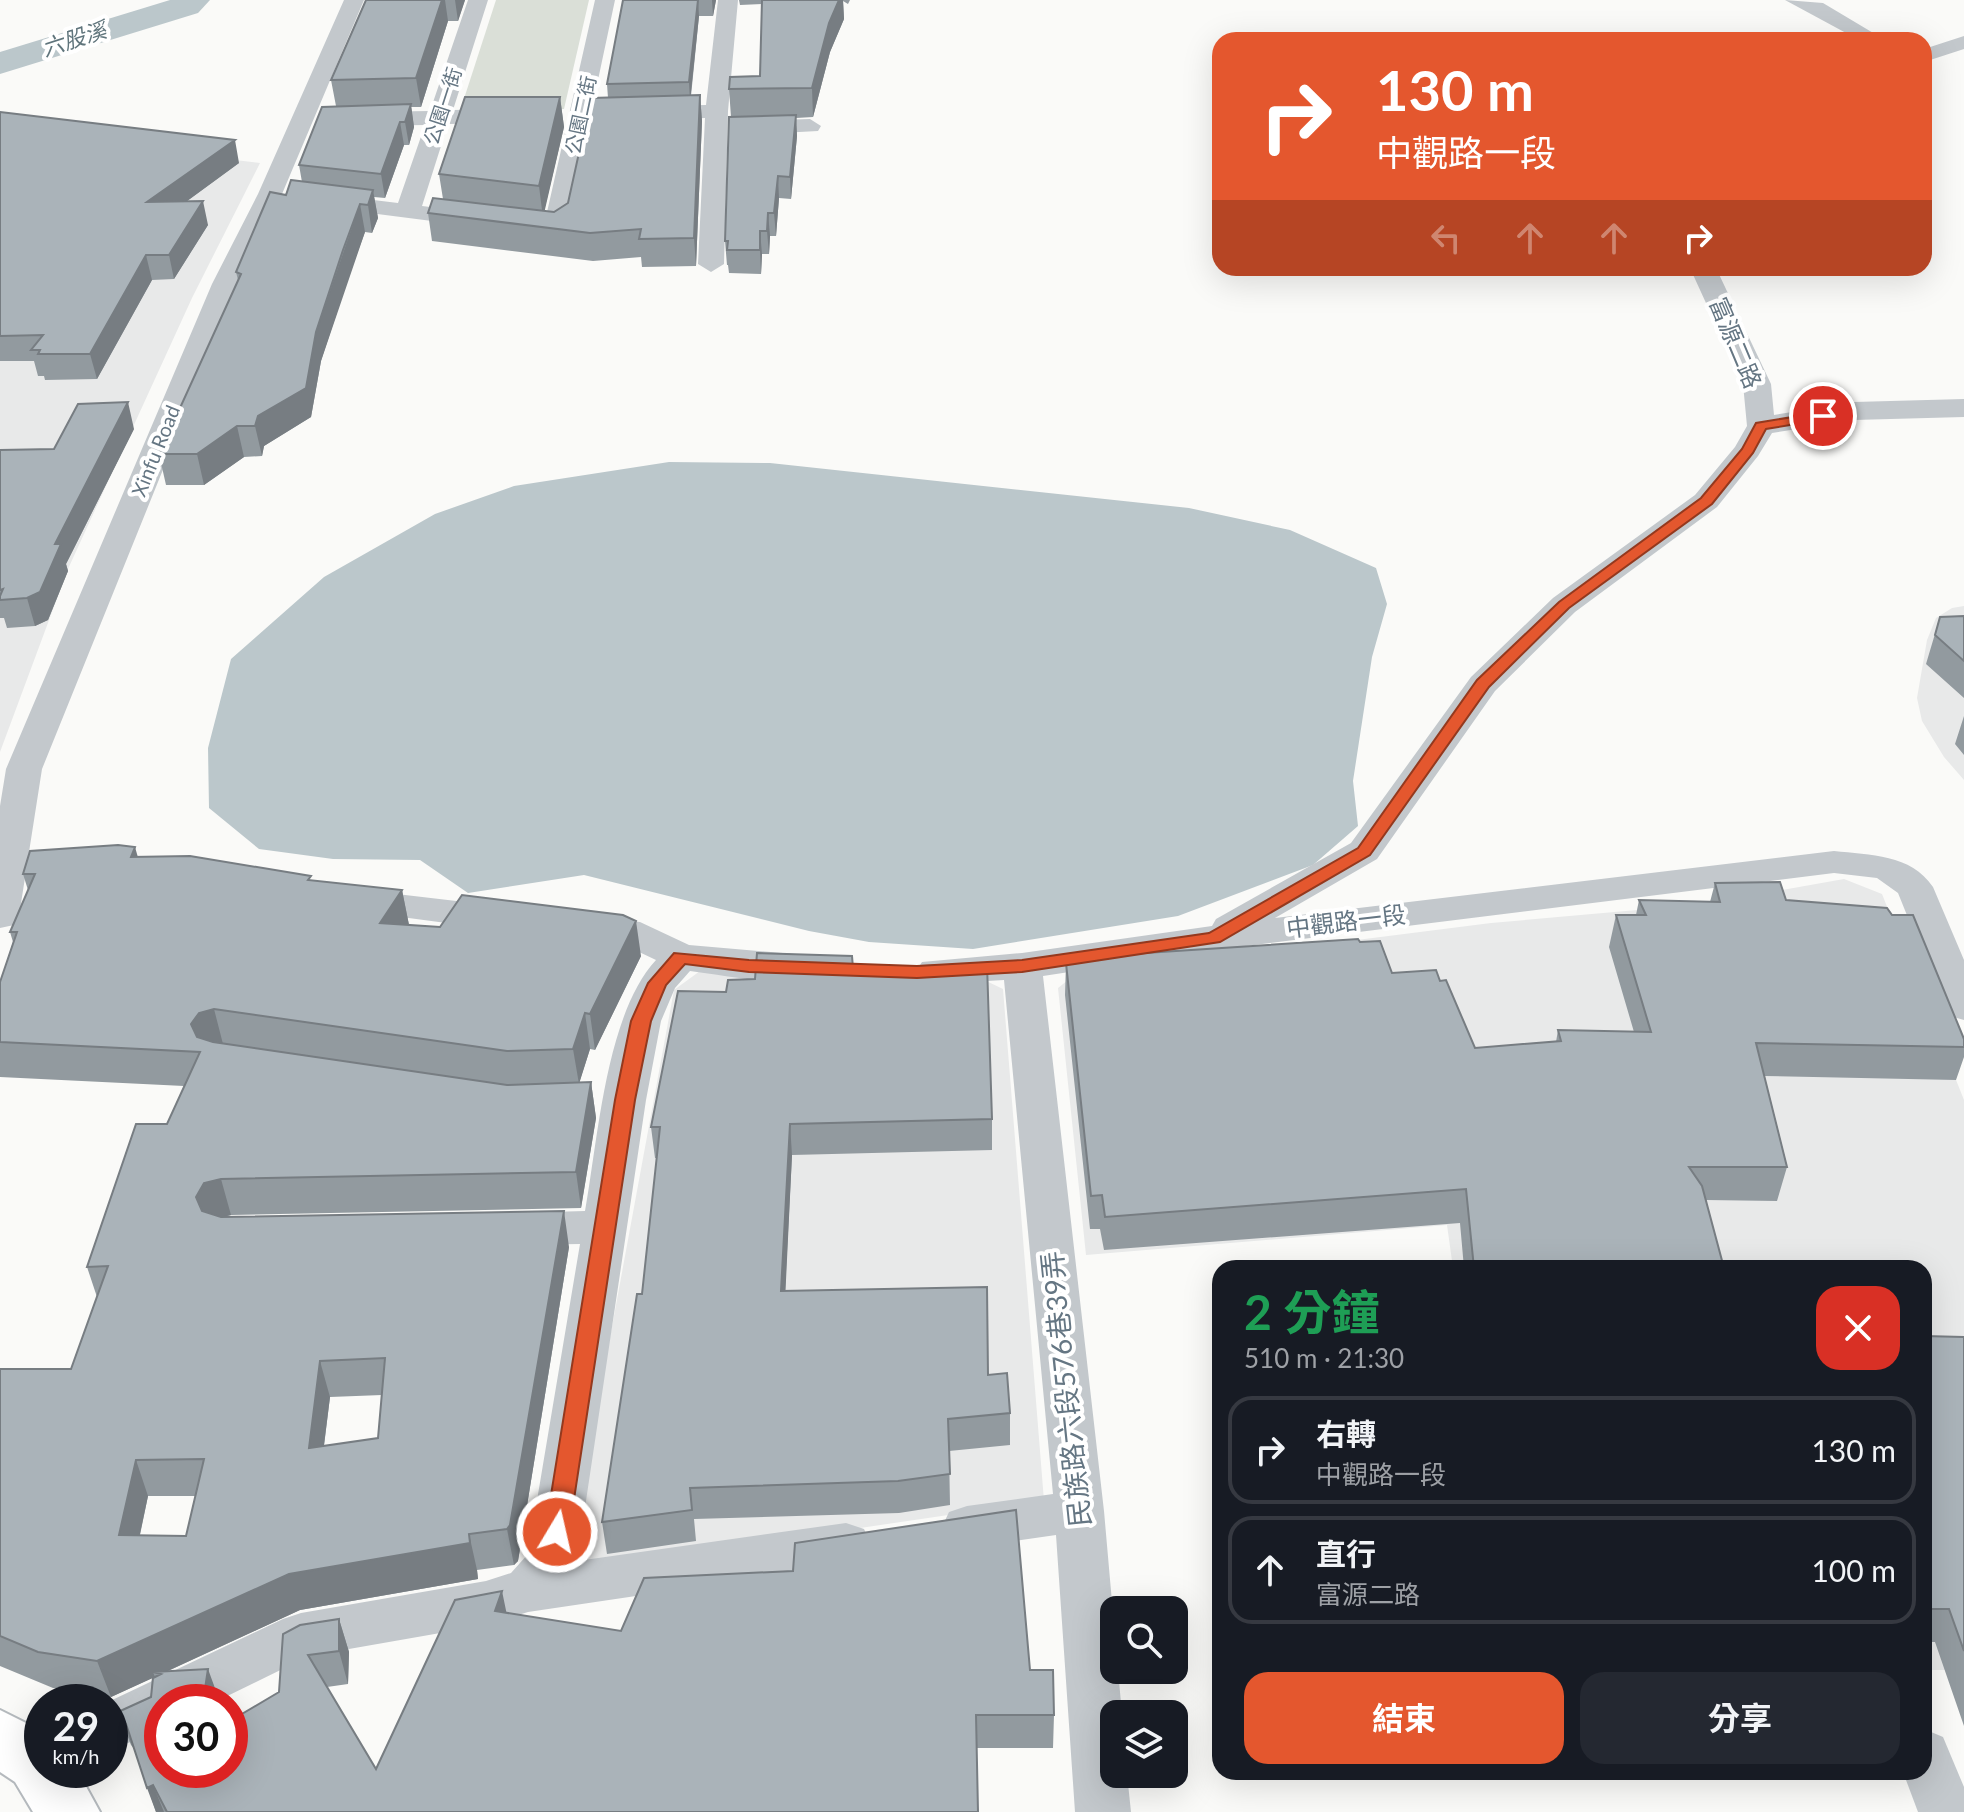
<!DOCTYPE html>
<html lang="zh-TW">
<meta charset="utf-8">
<style>
:root{--surface:#171b24;--page:#242831;--text:#f1f3f6;--muted:#9ea1a6;--line:#363941;--accent:#e4572e}
body{margin:0;font-family:Lato,"Noto Sans TC",sans-serif;background:var(--page);color:var(--text);height:100vh;display:flex;flex-direction:column;font-size:30px;white-space:nowrap}
*{box-sizing:border-box;margin:0}
p{font-size:26px;color:var(--muted)}
.icon{flex:none;width:44px;height:44px;fill:none;stroke:currentColor;stroke-width:2;stroke-linecap:round;stroke-linejoin:round}
.map{position:relative;flex:1;overflow:hidden}
.panel{position:absolute;left:1212px;top:1260px;width:720px;height:520px;display:flex;flex-direction:column;background:var(--surface);border-radius:24px;box-shadow:0 8px 32px #0002}
.panel>*{flex:none}
.top-card{position:absolute;left:1212px;top:32px;width:720px;height:244px;border-radius:24px;box-shadow:0 8px 32px #0002;background:#e4572e;color:#fff;overflow:hidden}
.buttons{position:absolute;left:1100px;top:1596px;display:grid;gap:16px}
.buttons a{display:grid;place-items:center;width:88px;height:88px;border-radius:16px;background:var(--surface);box-shadow:0 8px 32px #0002;font-size:40px}
.speed{position:absolute;left:24px;top:1684px;display:flex;gap:16px;font-size:40px;font-weight:700;text-align:center}
.speed>*{display:grid;place-content:center;width:104px;height:104px;border-radius:50%;background:var(--surface);box-shadow:0 8px 32px #0002;line-height:1}
.speed small{font-size:20px;font-weight:400}
.speed .limit{border:12px solid #d22;background:#fff;color:#111}
.pin{position:absolute;display:grid;place-items:center;width:68px;height:68px;color:#fff;margin:-34px;border:4px solid #fff;border-radius:50%;box-shadow:0 2px 8px #0007}
.me{position:absolute;width:88px;margin:-44px;rotate:9deg;stroke-linejoin:round;filter:drop-shadow(0 0 6px #0008)}
.turn{display:flex;align-items:center;gap:28px;height:168px;padding:0 32px;font-size:36px}
.turn .icon{width:104px;height:104px;stroke-width:2.5}
.turn b{display:block;font-size:56px;line-height:68px}
.lanes{display:flex;align-items:center;height:76px;padding:0 32px;background:#0003;justify-content:center;gap:40px;direction:ltr}
.lanes .off{opacity:.35}
.round{display:grid;place-items:center;flex:none;width:84px;height:84px;border-radius:24px;background:var(--page)}
.head{display:flex;align-items:center;justify-content:space-between;height:136px;padding:0 32px}
h1{font-size:48px;font-weight:700;line-height:60px;color:#1e9e55}
.action{display:flex;gap:16px;margin-top:auto;padding:16px 32px}
.action a{flex:1;height:92px;border-radius:24px;background:var(--accent);color:#fff;font-size:32px;font-weight:700;line-height:92px;text-align:center}
.action a+a{background:var(--page);color:var(--text)}
ul{padding:0;list-style:none}
li{display:flex;align-items:center;gap:24px;height:108px;margin:0 16px 12px;padding:0 16px;border:4px solid var(--line);border-radius:24px}
li div{flex:1}
li b{display:block;font-size:30px}
li em{font-style:normal}
.map>svg:first-child{display:block}
.built{fill:#e8e9e9}
.green{fill:#dadfd7}
.water{fill:#bbc7cb}
.lines{fill:none;stroke-linecap:round;stroke-linejoin:round}
.river{fill:#bbc7cb;fill-rule:evenodd}
.major-casing{stroke:#b5babe;stroke-width:4}
.minor{fill:#c3c8cc;fill-rule:evenodd}
.major{fill:#fff;fill-rule:evenodd}
.wall{fill:#929a9f;fill-rule:evenodd}
.shaded-wall{fill:#777d82}
.building{fill:#aab3b9;stroke:#777d82;stroke-width:2;fill-rule:evenodd}
.route{fill:#e4572e;stroke:#94391e;stroke-width:2}
.labels{text-anchor:middle;stroke-width:8;stroke-linejoin:round;paint-order:stroke}
.far-street-label{font-size:20px;fill:#657683;stroke:#fff}
.far-water-label{font-size:22px;font-style:italic;fill:#60757c;stroke:#fff}
.street-label{font-size:24px;fill:#657683;stroke:#fff}
.near-street-label{font-size:28px;fill:#657683;stroke:#fff}
</style>
<div class="map">
<svg width="1964" height="1812" viewBox="0 0 1964 1812">
<rect width="100%" height="100%" fill="#fafaf8"/>
<!-- built -->
<path class="built" d="M0,132L260,163L192,298L68,569L0,752Z
M1964,606V780L1944,757L1922,721L1917,698L1927,640L1936,618L1952,608Z
M1844,879L1882,894L1964,1100V1670H1924V1268H1453L1447,1225L1086,1255L1058,988L1073,976L1491,923L1705,904Z
M700,971L980,978L1003,989L1044,1501L567,1571L674,990Z"/>
<!-- green -->
<path class="green" d="M496,0H589L564,109L460,111Z"/>
<!-- water -->
<path class="water" d="M669,462L770,463L1189,508L1290,530L1376,568L1387,604L1372,657L1353,781L1358,826L1313,865L1178,916L973,949L869,942L809,931L584,875L468,893L420,860L333,859L259,849L209,808L208,748L231,659L324,577L435,514L514,486Z"/>
<g class="lines">
<!-- river -->
<path class="river" d="M170,0H210L198,13L0,74V52Z"/>
<!-- major casing -->
<g class="major-casing">
<path id="major" d="M0,1710L42,1731V1770H77L100,1812H33L15,1782L0,1772Z"/>
</g>
<!-- minor -->
<path class="minor" d="M344,0H364L282,194L238,284L42,769L19,916L14,925L0,928V806L6,769L212,284L258,194Z
M468,0H488L453,110L511,109L522,116L511,123L448,124L422,206L545,221L595,0H615L565,235L556,237L315,206L312,201L324,194L398,203L425,125L361,126L350,119L361,112L430,111Z
M718,0H738L728,111L724,264L711,272L698,264L705,118L648,120L637,113L648,106L706,105Z
M1785,0L1823,3L1885,40H1859Z
M1964,36V49L1924,62V49Z
M810,119L821,126L818,131L743,135L732,128L743,121Z
M1690,268H1716L1771,384L1774,415L1854,402L1964,399V417L1854,420L1772,433L1758,456L1717,507L1575,612L1495,691L1377,859L1275,918L1834,851C1870,855 1911,854 1933,887L1964,960V1020L1950,1016L1944,1007L1898,893L1877,878L1834,873L1214,950L1043,976L1104,1511L1114,1625V1670H1118L1122,1714H1114V1774H1127L1131,1812H1075L1056,1535L967,1548L949,1542L942,1527L949,1512L967,1506L1053,1494L1004,980L936,984L922,980L916,971L922,962L1022,953L1212,926L1216,919L1351,843L1471,677L1553,598L1695,495L1735,447L1747,426L1743,384Z
M354,889L499,906L513,909L518,918L513,927L499,930L341,909L335,901L341,893Z
M588,915L640,922L689,945L806,955L820,959L826,968L820,977C780,988 731,976 690,971L675,988L661,1021L646,1100L577,1561L846,1523L864,1529L871,1544L864,1559L846,1565L528,1612L486,1625L309,1656L215,1702H162V1728L110,1751L108,1702L283,1619L301,1613L486,1581L511,1573L528,1554L580,1244L514,1245L498,1240L492,1229L498,1218L514,1213L585,1211C598,1139 606,1014 656,960L618,942L574,936L569,927L574,918Z
M1924,1729L1943,1737L1964,1787V1812H1918L1903,1772H1924Z"/>
<!-- major -->
<use href="#major" class="major"/>
</g>
<!-- wall -->
<path class="wall" d="M366,0H465L458,21H448L421,107H411L414,127L409,145H404L385,198L374,197L378,218L372,233L365,232L348,278L321,361L311,417L264,446L262,456L244,457L204,485H166L159,454L238,280L236,272L286,195L302,182L299,165L336,106L331,80Z
M623,0H716L713,16H699L691,96L700,95L702,121L696,266L642,267L641,257L593,261L432,241L428,213L443,199L439,174L560,97L564,127L544,211L554,212L568,203L608,98L607,84Z
M739,0H850L848,4L843,1L844,19L830,52L813,117L796,118L797,136L791,199L779,198L776,236H770L769,254H762L761,274L729,273L728,265H727L725,241L731,117L729,89L760,76L762,4L740,5Z
M0,112L239,163L187,201L208,225L174,279L152,280L97,379L45,380L44,376H38L34,361H0Z
M134,429L66,564L68,571L48,620L35,626L7,628L4,618H0V450L54,449Z
M1964,616V698L1926,664L1940,617Z
M1964,716V755L1955,744Z
M138,857L312,881L402,890L409,925L641,956L595,1050L590,1049L579,1083L591,1082L596,1118L581,1208L231,1215L224,1217L569,1247L518,1561L514,1565L477,1570L478,1579L300,1610L168,1671L162,1770L279,1692L339,1619L349,1652L348,1684L327,1687L376,1769L506,1613L621,1631L1030,1670L1054,1715L1053,1748H976L978,1812H156L135,1750L131,1745L118,1712L151,1697L152,1678L111,1697L53,1688L0,1666V1369H71L97,1297L87,1267L167,1124L184,1086L0,1077V982L13,942L10,932L28,890L23,874ZM382,1395L378,1438L324,1446L330,1397ZM148,1496H195L186,1536L140,1535Z
M1715,883L1786,900L1964,1039V1057L1956,1080L1764,1076L1787,1167L1777,1201L1706,1200L1724,1268H1464L1460,1223L1104,1250L1100,1229H1090L1065,995L1066,963L1084,961V957L1360,942L1392,973L1440,981L1475,1048L1556,1042L1558,1030L1634,1032L1609,947L1616,915H1636L1639,900L1710,902Z
M853,968L992,1119V1150L792,1155L785,1291L988,1375L1010,1413V1445L949,1451L950,1505L899,1513L694,1519L696,1541L607,1554L602,1522L642,1294L657,1158H655L651,1127L726,992L755,979Z
M1924,1336L1964,1337V1726L1935,1642H1924Z"/>
<!-- shaded-wall -->
<path class="shaded-wall" d="M442,0H445L448,21L421,107L416,78Z
M455,0H465L458,21Z
M698,0L699,16L690,101L689,82Z
M712,0H716L713,16Z
M839,0H843L844,19L830,52L813,117L812,88L829,23Z
M700,95L702,121L696,266L694,238Z
M560,97L564,127L543,218L539,186Z
M411,104L414,127L409,145L405,122Z
M796,115L797,136L791,199L790,177Z
M400,122L404,145L385,198L381,174Z
M235,140L239,163L153,226L147,202Z
M778,176L779,198L776,236L774,213Z
M373,190L378,218L372,233L368,205Z
M203,201L208,225L174,279L169,255Z
M360,204L365,232L321,361L311,417L264,446L262,456L255,426L258,416L316,332Z
M768,213L770,236L769,254L767,231Z
M760,231L762,254L761,274L760,250Z
M146,255L152,280L97,379L90,354Z
M128,402L134,429L66,564L68,571L48,620L35,626L27,598Z
M237,426L244,457L204,485L197,454Z
M135,847L145,882L131,857Z
M402,890L409,925L380,923Z
M636,921L641,956L595,1050L590,1014Z
M214,1009L223,1044L202,1058L191,1024L199,1013Z
M585,1013L590,1049L579,1084L573,1049Z
M591,1082L596,1118L581,1208L576,1172Z
M790,1124L792,1155L784,1322L781,1291Z
M221,1179L231,1215L214,1219L206,1233L196,1197L204,1183Z
M564,1211L569,1247L518,1561L514,1565L507,1529Z
M320,1361L330,1397L319,1484L309,1448Z
M136,1460L148,1496L132,1571L119,1535Z
M469,1534L477,1570L478,1579L300,1610L161,1674L153,1672L155,1677L111,1697L97,1661L289,1574Z
M502,1591L509,1625L495,1611Z
M339,1619L349,1652L348,1684L339,1651Z
M208,1669L220,1702H203Z
M153,1785L164,1812H156L147,1788Z"/>
<!-- building -->
<path class="building" d="M366,0H442L416,78L331,80Z
M623,0H698L689,82L607,84Z
M762,0H839L829,23L812,88L729,89L730,77L760,76Z
M700,95L694,238L639,239L641,229L590,233L428,213L433,198L554,212L568,203L591,98Z
M465,97H560L539,186L439,174Z
M411,104L405,122H400L381,174L299,165L322,107Z
M0,112L235,140L147,202L203,201L169,255H146L90,354H38L40,350H31L43,335L0,336Z
M796,115L790,177L778,176L774,213H768L767,231H760V250H727L728,241H725L729,117Z
M291,180L373,190L368,205L360,204L343,250L316,332L306,388L258,416L255,426H237L197,454H159L241,274L236,272L270,192L286,195Z
M128,402L55,544H61L40,592L27,598L0,600V596L3,589L0,590V450L54,449L78,404Z
M1964,616V661L1935,635L1940,617Z
M118,845L135,847L131,857L190,856L311,876L308,880L402,890L380,923L440,927L462,895L623,915L636,921L590,1014L585,1013L573,1049L507,1051L214,1009L199,1013L191,1024L197,1037L213,1042L507,1085L591,1082L576,1172L221,1179L204,1183L196,1197L202,1211L221,1217L564,1211L510,1525L507,1529L469,1534L470,1543L289,1574L97,1661L38,1652L0,1636V1369H71L108,1266L87,1267L136,1124H167L200,1052L0,1042V982L17,932H10L35,874H23L30,851ZM385,1358L378,1438L309,1448L320,1361ZM204,1459L186,1536L119,1535L136,1460Z
M1780,882L1786,900L1887,908L1892,915H1913L1964,1039V1047L1756,1043L1787,1167H1689L1702,1186L1724,1268H1474L1466,1189L1105,1217L1102,1195L1091,1196L1066,963L1086,961L1084,957L1358,939L1360,942L1380,941L1392,973L1436,970L1440,981L1446,980L1475,1048L1561,1041L1558,1030L1651,1032L1616,915H1646L1639,900L1720,902L1715,883Z
M757,953L852,956L853,968L987,964L992,1119L790,1124L781,1291L987,1287L988,1375L1007,1373L1010,1413L948,1419L950,1474L898,1481L690,1488L692,1510L602,1522L637,1294H642L660,1127H651L678,991L726,992L728,980L755,979Z
M1924,1336L1964,1337V1651L1949,1609H1924Z
M1016,1510L1030,1670H1053L1054,1715H976L978,1812H167L153,1785L147,1788L126,1724L118,1712L151,1697L153,1678L161,1674L153,1672L208,1669L203,1702H162V1770H230V1721L279,1692L283,1634L300,1625L339,1619V1651L308,1655L376,1769L455,1600L502,1591L495,1611L621,1631L644,1578L793,1571L795,1543Z"/>
<!-- route -->
<path class="route" d="M1823,412L1827,413V419L1766,429L1753,453L1712,504L1569,608L1489,687L1370,855L1220,942L1022,972L917,978L749,972L685,964L666,985L651,1021L635,1100L569,1532L565,1539L557,1542L548,1539L545,1532L615,1100L631,1021L648,983L674,953L749,960L917,966L1022,960L1209,933L1358,848L1477,680L1559,602L1701,498L1742,449L1756,423Z"/>
<g class="labels">
<!-- far-street labels -->
<g class="far-street-label">
<text transform="translate(443 106) rotate(-72)" y="7">公園一街</text>
<text transform="translate(581 115) rotate(-78)" y="7">公園二街</text>
<text transform="translate(156 451) rotate(-68)" y="7">Xinfu Road</text>
</g>
<!-- far-water labels -->
<g class="far-water-label">
<text transform="translate(74 39) rotate(-18)" y="8">六股溪</text>
</g>
<!-- street labels -->
<g class="street-label">
<text transform="translate(1735 343) rotate(67)" y="8">富源二路</text>
<text transform="translate(1346 922) rotate(-7)" y="8">中觀路一段</text>
</g>
<!-- near-street labels -->
<g class="near-street-label">
<text transform="translate(1066 1389) rotate(-96)" y="10">民族路六段576巷39弄</text>
</g>
</g>
</svg>
<div class="buttons">
<a><svg class="icon" aria-label="search" viewBox="0 0 24 24"><circle cx="10" cy="10" r="6"/><path d="M15 15l6 6"/></svg></a>
<a><svg class="icon" aria-label="layers" viewBox="0 0 24 24"><path d="M12 4l9 5-9 5-9-5zM3 14l9 5 9-5"/></svg></a>
</div>
<div class="speed"><div>29<small>km/h</small></div><div class="limit">30</div></div>
<div class="pin" style="left:1823px;top:416px;background:#d93025"><svg class="icon" aria-label="arrive" viewBox="0 0 24 24"><path d="M6 21V4h12l-3 4 3 4H6"/></svg></div>
<svg class="me" style="left:557px;top:1532px" viewBox="-20 -20 40 40"><circle r="17" fill="#e4572e" stroke="#fff" stroke-width="3"/><path d="M0-11L8 9 0 5-8 9z" fill="#fff"/></svg>
<div class="top-card">
<div class="turn"><svg class="icon" aria-label="right" viewBox="0 0 24 24"><path d="M7 20v-9h11M14 6l5 5-5 5"/></svg><div><b>130 m</b>中觀路一段</div></div>
<div class="lanes"><svg class="icon off" aria-label="left" viewBox="0 0 24 24"><path d="M17 20v-9H6M10 6l-5 5 5 5"/></svg><svg class="icon off" aria-label="ahead" viewBox="0 0 24 24"><path d="M12 20V5M6 11l6-6 6 6"/></svg><svg class="icon off" aria-label="ahead" viewBox="0 0 24 24"><path d="M12 20V5M6 11l6-6 6 6"/></svg><svg class="icon" aria-label="right" viewBox="0 0 24 24"><path d="M7 20v-9h11M14 6l5 5-5 5"/></svg></div>
</div>
<section class="panel">
<div class="head"><div><h1>2 分鐘</h1><p>510 m · 21:30</p></div><a class="round" style="background:#d93025;color:#fff"><svg class="icon" aria-label="close" viewBox="0 0 24 24"><path d="M6 6l12 12M18 6L6 18"/></svg></a></div>
<ul>
<li><svg class="icon" aria-label="right" viewBox="0 0 24 24"><path d="M7 20v-9h11M14 6l5 5-5 5"/></svg><div><b>右轉</b><p>中觀路一段</p></div><em>130 m</em></li>
<li><svg class="icon" aria-label="ahead" viewBox="0 0 24 24"><path d="M12 20V5M6 11l6-6 6 6"/></svg><div><b>直行</b><p>富源二路</p></div><em>100 m</em></li>
</ul>
<div class="action"><a>結束</a><a>分享</a></div>
</section>
</div>
